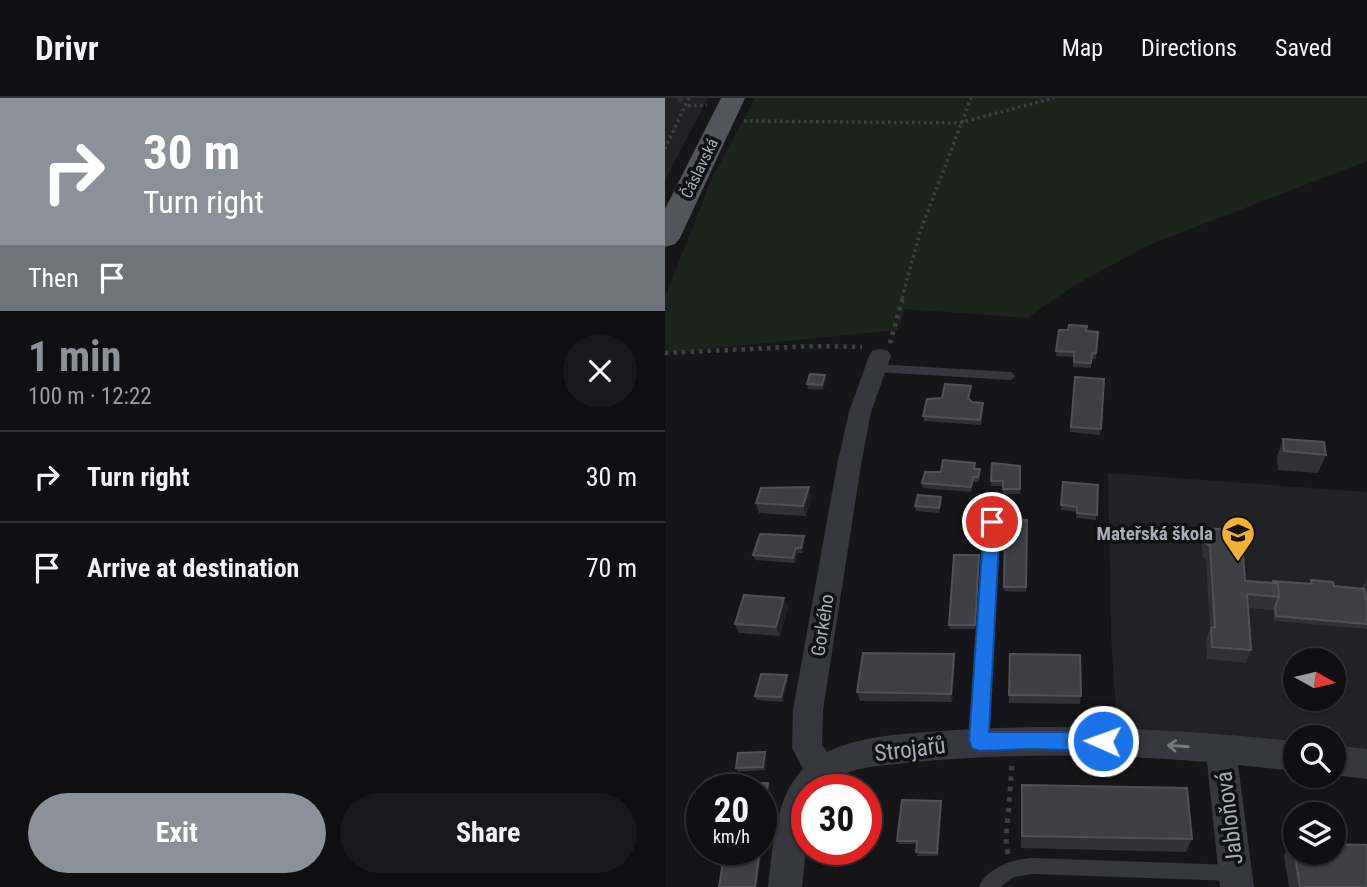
<!DOCTYPE html>
<meta charset="utf-8">
<style>
:root{--surface:#101012;--page:#19191b;--text:#f1f3f6;--muted:#9c9d9f;--line:#303032;--accent:#8c9099}
body{margin:0;font-family:"Roboto Condensed",sans-serif;background:var(--page);color:var(--text);height:100vh;display:flex;flex-direction:column;font-size:26px;white-space:nowrap}
*{box-sizing:border-box;margin:0}
p{font-size:23px;color:var(--muted)}
.icon{flex:none;width:38px;height:38px;fill:none;stroke:currentColor;stroke-width:2;stroke-linecap:round;stroke-linejoin:round}
.map{position:relative;flex:1;overflow:hidden}
.sheet{display:flex;flex-direction:column;background:var(--surface);width:665px}
.sheet>*{flex:none}
.banner{background:#8c9099;color:#fff;overflow:hidden}
.needle{width:46px;rotate:98deg}
.fabs{position:absolute;left:618px;top:550px;display:grid;gap:14px}
.fabs a{display:grid;place-items:center;width:63px;height:63px;border-radius:50%;background:var(--surface);box-shadow:0 2px 5px #0004,0 0 0 2px var(--line);font-size:35px}
.speed{position:absolute;left:21px;top:676px;display:flex;gap:14px;font-size:35px;font-weight:700;text-align:center}
.speed>*{display:grid;place-content:center;width:91px;height:91px;border-radius:50%;background:var(--surface);box-shadow:0 2px 5px #0004,0 0 0 2px var(--line);line-height:1}
.speed small{font-size:18px;font-weight:400}
.speed .limit{border:10px solid #d22;background:#fff;color:#111}
.pin{position:absolute;display:grid;place-items:center;width:60px;height:60px;color:#fff;margin:-30px;border:4px solid #fff;border-radius:50%;box-shadow:0 2px 7px #0007}
.me{position:absolute;width:77px;margin:-38px;rotate:272deg;stroke-linejoin:round;filter:drop-shadow(0 0 5px #0008)}
.turn{display:flex;align-items:center;gap:24px;height:147px;padding:0 28px;font-size:32px}
.turn .icon{width:91px;height:91px;stroke-width:2.5}
.turn b{display:block;font-size:49px;line-height:60px}
.then{display:flex;align-items:center;height:66px;padding:0 28px;background:#0003;gap:14px;font-size:26px}
.round{display:grid;place-items:center;flex:none;width:74px;height:74px;border-radius:37px;background:var(--page)}
.headline{display:flex;align-items:center;justify-content:space-between;height:119px;padding:0 28px}
h1{font-size:42px;font-weight:700;line-height:52px;color:var(--accent)}
.cta{display:flex;gap:14px;margin-top:auto;padding:14px 28px}
.cta a{flex:1;height:80px;border-radius:42px;background:var(--accent);color:#fff;font-size:28px;font-weight:700;line-height:80px;text-align:center}
.cta a+a{background:var(--page);color:var(--text)}
ul{padding:0;list-style:none}
li{display:flex;align-items:center;gap:21px;height:91px;padding:0 28px;border-top:2px solid var(--line)}
li div{flex:1}
li b{display:block;font-size:26px}
li em{font-style:normal}
header{display:flex;align-items:center;gap:42px;box-sizing:border-box;height:98px;padding:0 35px;background:var(--surface);border-bottom:2px solid var(--line)}
header strong{font-size:33px}
nav{display:flex;gap:38px;margin-inline-start:auto;font-size:24px}
main{display:flex;flex:1;min-height:0}
.map>svg:first-child{display:block}
.built{fill:#222225;fill-rule:evenodd}
.green{fill:#1c231d}
.lines{fill:none;stroke-linecap:round;stroke-linejoin:round}
.path-far2{stroke:#3d3f44;stroke-width:3.5;stroke-dasharray:2.5 3.5;stroke-linecap:butt}
.path-far1{stroke:#3d3f44;stroke-width:4.5;stroke-dasharray:3.5 5;stroke-linecap:butt}
.path{stroke:#3d3f44;stroke-width:5;stroke-dasharray:4.5 6;stroke-linecap:butt}
.lane{fill:#37383d;fill-rule:evenodd}
.street{fill:#37383d;fill-rule:evenodd}
.primary{fill:#53555c;fill-rule:evenodd}
.wall{fill:#323236}
.shaded-wall{fill:#212124}
.building{fill:#3f3f44;stroke:#4f5156;stroke-width:2}
.oneway{stroke:#757881}
.route{fill:#1a73e8;stroke:#114b97;stroke-width:2}
.labels{text-anchor:middle;stroke-width:7;stroke-linejoin:round;paint-order:stroke}
.far-street-label{font-size:16px;fill:#a8adb8;stroke:#111113}
.poi-label{font-size:19px;font-weight:bold;fill:#a8adb8;stroke:#111113;text-anchor:end}
.street-label{font-size:19px;fill:#a8adb8;stroke:#111113}
.near-street-label{font-size:23px;fill:#a8adb8;stroke:#111113}
</style>
<header>
<strong>Drivr</strong>
<nav><a>Map</a><a>Directions</a><a>Saved</a></nav>
</header>
<main>
<section class="sheet">
<div class="banner">
<div class="turn"><svg class="icon" aria-label="right" viewBox="0 0 24 24"><path d="M7 20v-9h11M14 6l5 5-5 5"/></svg><div><b>30 m</b>Turn right</div></div>
<div class="then">Then<svg class="icon" aria-label="arrive" viewBox="0 0 24 24"><path d="M6 21V4h12l-3 4 3 4H6"/></svg></div>
</div>
<div class="headline"><div><h1>1 min</h1><p>100 m · 12:22</p></div><a class="round"><svg class="icon" aria-label="close" viewBox="0 0 24 24"><path d="M6 6l12 12M18 6L6 18"/></svg></a></div>
<ul>
<li><svg class="icon" aria-label="right" viewBox="0 0 24 24"><path d="M7 20v-9h11M14 6l5 5-5 5"/></svg><div><b>Turn right</b></div><em>30 m</em></li>
<li><svg class="icon" aria-label="arrive" viewBox="0 0 24 24"><path d="M6 21V4h12l-3 4 3 4H6"/></svg><div><b>Arrive at destination</b></div><em>70 m</em></li>
</ul>
<div class="cta"><a>Exit</a><a>Share</a></div>
</section>
<div class="map">
<svg width="702" height="789" viewBox="0 0 702 789">
<rect width="100%" height="100%" fill="#161618"/>
<!-- built -->
<path class="built" d="M0,0H43L0,82Z
M443,375L702,394V652L669,649L668,639H630V646L452,630L446,536ZM630,562H668V600H630Z"/>
<!-- green -->
<path class="green" d="M90,0H702V63L484,147L410,187L362,220L240,211L233,232L0,255V199L47,80Z"/>
<g class="lines">
<!-- path-far2 -->
<path class="path-far2" d="M24,0L20,8L42,7
M79,23L294,25L389,0
M0,51L20,8
M237,200L255,134L306,0"/>
<!-- path-far1 -->
<path class="path-far1" d="M225,245L238,199
M0,255L148,248L197,249"/>
<!-- path -->
<path class="path" d="M343,756L341,741L347,668"/>
<!-- lane -->
<path class="lane" d="M211,266L346,274L351,278L346,282L211,274L206,270Z
M327,418L331,419L333,423L322,643L319,648L314,650L309,648L306,643L321,423L323,419Z
M367,760L569,767L575,769L577,775L575,781L569,783L367,776L349,779L335,789H314C321,770 348,761 367,760Z"/>
<!-- street -->
<path class="street" d="M215,251L223,253L226,258L206,314L196,367L158,612L157,647L162,654C198,637 238,636 277,633C395,624 513,632 630,643V673L573,667L589,789H555L542,664C436,655 327,655 221,667C209,668 196,670 184,674C162,684 171,691 142,691V741L137,789H103C108,750 109,701 138,671L127,650L128,612L172,367L184,314L204,258L207,253Z
M668,647L702,651V681L668,677Z"/>
<!-- primary -->
<path class="primary" d="M56,0H80L15,140L10,146L0,149V111Z"/>
</g>
<!-- wall -->
<path class="wall" d="M0,0H18L17,4H13Z
M394,232L433,234L431,261L426,260V270L408,269L409,259L391,258Z
M410,279L439,281L435,337L405,334Z
M161,282L158,292L143,291L142,286Z
M306,293L304,301L318,310L316,327L259,323L258,318L277,300Z
M618,341L661,357L653,375L613,372L612,359Z
M327,365L355,368V396H338V388H326Z
M310,371H315V376L314,384H308L306,394L258,390L257,385L276,374Z
M398,384L433,387L431,422L411,420L412,414L396,412Z
M146,399L141,418L94,415L91,405Z
M277,404L274,415L251,413L250,408Z
M340,421L362,422L361,494L339,493Z
M541,430L580,483L607,485L608,483L644,486L646,482L669,488L697,490L702,481V531L609,523L608,512L583,510L586,552L581,565L542,561L541,543L545,531L541,460L538,459L537,444Z
M140,443L137,455H133L130,465L90,462L88,457Z
M314,457L310,531H285L284,527Z
M123,509L115,538L74,535L70,526Z
M289,556L290,565L287,604L195,603L192,594Z
M345,556L416,598L415,606L344,605Z
M122,577L123,582L118,604L92,602L90,598Z
M100,654L102,657L100,672L73,674L71,670Z
M357,687L527,741L521,754L356,750Z
M276,703L273,758H252V746H234L232,743Z
M628,745L702,789H624L619,757Z"/>
<!-- shaded-wall -->
<path class="shaded-wall" d="M0,0H12L13,4L0,21Z
M160,277L161,282L158,292L157,287Z
M144,389L146,399L141,418L138,408Z
M139,438L140,443L137,455L136,450Z
M131,450L133,455L130,465L128,460Z
M119,500L123,509L115,538L111,529Z
M289,556L290,565L287,604L286,596Z
M122,577L123,582L118,604L116,599Z
M100,654L102,657L100,672L98,669Z
M103,685L105,689L92,789H90L95,751H96V738Z
M276,703L277,707L273,758L272,755Z"/>
<!-- building -->
<path class="building" d="M404,227L422,228L421,233L433,234L431,255H427L426,265L409,264V254L391,253L394,232H403Z
M145,276L160,277L157,287L142,286Z
M410,279L439,281L436,331L406,329Z
M280,286L306,288L303,300L307,304L318,305L315,322L258,318L262,301L277,300Z
M618,341L659,344L661,357L619,353Z
M278,362L310,365L309,371H315L313,379H308L306,389L257,385L260,374H276Z
M327,365L355,368V391H338V383H326Z
M398,384L433,387L432,417L412,415V409L396,407Z
M144,389L138,408L91,405L96,390Z
M253,397L276,399L274,410L250,408Z
M340,421L362,422L361,489H339Z
M541,430L576,433L580,483L613,485L614,499L582,496L586,552L547,549L546,530L550,529L545,447L542,446Z
M95,436L139,438L136,450H131L128,460L88,457Z
M289,457H314L310,527H284Z
M646,482L668,484L669,488L699,491L702,505V526L611,518L610,509L614,499L613,485H608V483L647,486Z
M79,497L119,500L111,529L70,526Z
M198,555L289,556L286,596L192,594Z
M345,556L415,557L416,598L344,597Z
M96,576L122,577L116,599L90,598Z
M100,654L98,669L71,670L73,655Z
M103,685L96,738V691H62V686Z
M357,687L522,690L527,741L357,738Z
M237,702L276,703L272,755L251,754L252,743H232Z
M628,745H630V754H668V746L702,747V789H635Z
M60,751H95L90,789H54Z"/>
<!-- one-way arrows -->
<defs><path id="oneway-shaft" d="M-6 0H5M1.5-3L5.5 0L1.5 3" fill="none" stroke-width="1.6" stroke-linecap="round" stroke-linejoin="round" transform="scale(1.75)"/></defs>
<use class="oneway" href="#oneway-shaft" transform="translate(513 648) rotate(-176)"/>
<!-- route -->
<path class="route" d="M327,417L333,419L335,424L324,634H438L445,637L448,643L445,650L438,653L367,651L314,653L307,650L304,643L319,424L321,419Z"/>
<!-- icons -->
<defs>
<g id="school-pin" transform="scale(1.75)"><path d="M0 17L-7.5 6A9.5 9.5 0 1 1 7.5 6Z" fill="#f2b134" stroke="#111113"/><path d="M0-5L7-2L0 1L-7-2ZM-4 1L0 2.5L4 1V4Q0 6-4 4Z" fill="#111"/></g>
</defs>
<g fill-rule="evenodd">
<use href="#school-pin" x="573" y="435"/>
</g>
<g class="labels">
<!-- far-street labels -->
<g class="far-street-label">
<text transform="translate(34 70) rotate(-64)" y="6">Čáslavská</text>
</g>
<!-- poi labels -->
<g class="poi-label">
<text x="548" y="442">Mateřská škola</text>
</g>
<!-- street labels -->
<g class="street-label">
<text transform="translate(157 527) rotate(-81)" y="7">Gorkého</text>
</g>
<!-- near-street labels -->
<g class="near-street-label">
<text transform="translate(245 651) rotate(-7)" y="8">Strojařů</text>
<text transform="translate(564 720) rotate(-97)" y="8">Jabloňová</text>
</g>
</g>
</svg>
<div class="fabs">
<a><svg class="needle" viewBox="-14 -14 28 28"><path d="M0-13l5 13h-10z" fill="#e53935"/><path d="M0 13l5-13h-10z" fill="#9c9d9f"/></svg></a>
<a><svg class="icon" aria-label="search" viewBox="0 0 24 24"><circle cx="10" cy="10" r="6"/><path d="M15 15l6 6"/></svg></a>
<a><svg class="icon" aria-label="layers" viewBox="0 0 24 24"><path d="M12 4l9 5-9 5-9-5zM3 14l9 5 9-5"/></svg></a>
</div>
<div class="speed"><div>20<small>km/h</small></div><div class="limit">30</div></div>
<div class="pin" style="left:327px;top:424px;background:#d93025"><svg class="icon" aria-label="arrive" viewBox="0 0 24 24"><path d="M6 21V4h12l-3 4 3 4H6"/></svg></div>
<svg class="me" style="left:438px;top:643px" viewBox="-20 -20 40 40"><circle r="17" fill="#1a73e8" stroke="#fff" stroke-width="3"/><path d="M0-11L8 9 0 5-8 9z" fill="#fff"/></svg>
</div>
</main>
